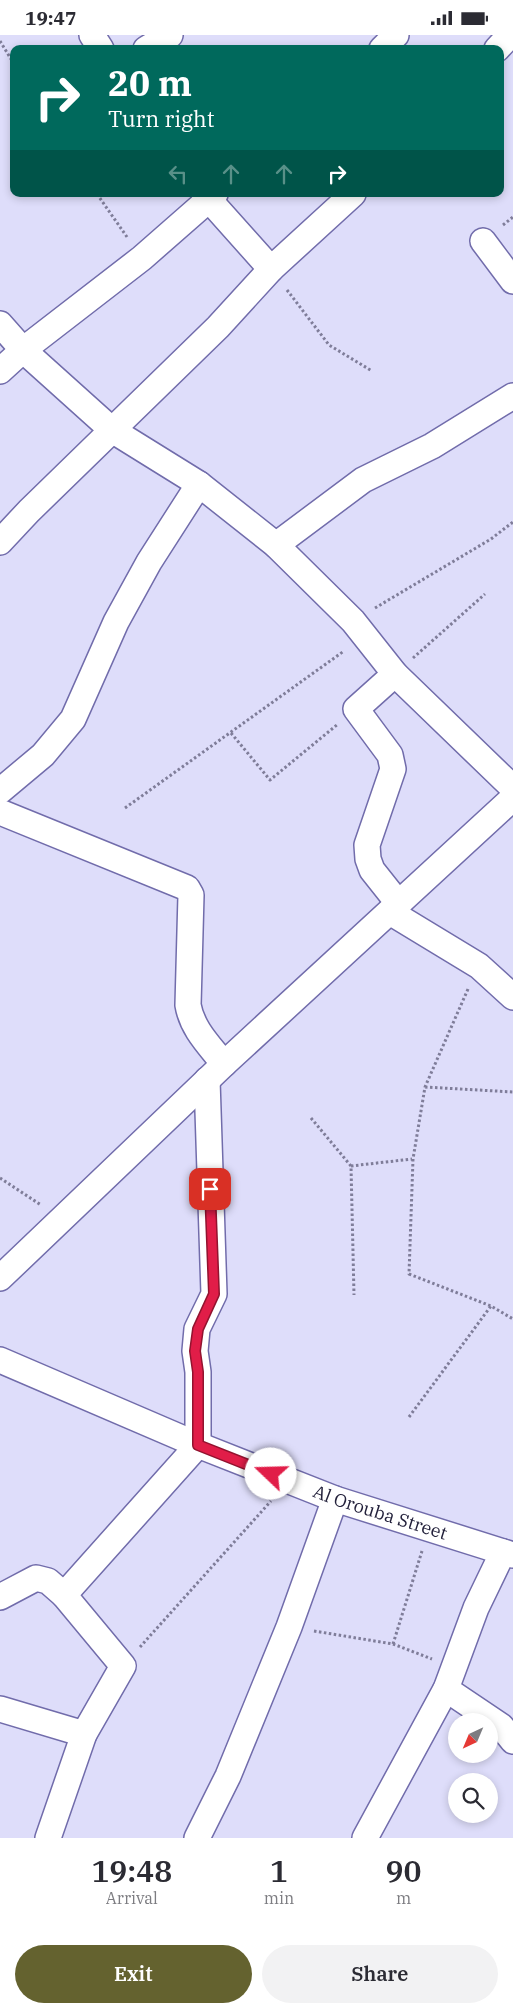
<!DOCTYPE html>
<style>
:root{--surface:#fff;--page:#f2f2f3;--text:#2b2b33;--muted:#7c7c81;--accent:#64622f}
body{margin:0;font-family:"IBM Plex Serif",serif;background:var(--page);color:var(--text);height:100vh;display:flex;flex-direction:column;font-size:19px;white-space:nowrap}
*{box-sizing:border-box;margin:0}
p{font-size:16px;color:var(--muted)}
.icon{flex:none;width:28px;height:28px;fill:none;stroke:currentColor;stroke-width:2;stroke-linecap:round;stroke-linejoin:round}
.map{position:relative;height:1803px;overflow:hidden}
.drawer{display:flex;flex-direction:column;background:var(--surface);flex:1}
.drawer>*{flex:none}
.hud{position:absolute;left:10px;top:10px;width:494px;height:152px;border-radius:10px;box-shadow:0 2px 8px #0003;background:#00695c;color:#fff;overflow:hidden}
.needle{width:32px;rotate:224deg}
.controls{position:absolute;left:448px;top:1678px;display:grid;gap:10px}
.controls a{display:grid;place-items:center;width:50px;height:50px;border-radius:50%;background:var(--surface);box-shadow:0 2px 8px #0003;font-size:25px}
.pin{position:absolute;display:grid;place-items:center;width:42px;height:42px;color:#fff;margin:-21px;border-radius:10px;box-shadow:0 2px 8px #0006}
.me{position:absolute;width:55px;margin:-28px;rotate:291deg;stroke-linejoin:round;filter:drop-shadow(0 0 4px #0008)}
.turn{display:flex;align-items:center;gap:18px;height:105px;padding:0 15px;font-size:22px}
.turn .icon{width:65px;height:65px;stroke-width:2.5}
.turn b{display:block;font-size:35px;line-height:42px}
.lanes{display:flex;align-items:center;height:48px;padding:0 15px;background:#0003;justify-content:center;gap:25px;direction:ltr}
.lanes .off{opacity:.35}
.eta{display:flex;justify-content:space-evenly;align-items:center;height:85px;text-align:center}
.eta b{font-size:30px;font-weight:600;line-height:35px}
.primary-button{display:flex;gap:10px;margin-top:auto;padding:10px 15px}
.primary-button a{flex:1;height:58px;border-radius:30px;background:var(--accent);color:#fff;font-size:20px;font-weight:600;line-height:58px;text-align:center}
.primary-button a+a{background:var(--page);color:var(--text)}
.status{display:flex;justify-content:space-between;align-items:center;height:35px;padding:0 25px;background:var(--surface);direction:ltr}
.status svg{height:14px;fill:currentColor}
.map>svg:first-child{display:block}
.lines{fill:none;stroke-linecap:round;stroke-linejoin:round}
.minor-casing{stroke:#716cab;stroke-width:28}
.path{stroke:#7f7d99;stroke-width:3;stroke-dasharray:2.5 2.5;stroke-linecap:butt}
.minor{stroke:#fff;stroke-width:25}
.route-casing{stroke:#92132f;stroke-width:12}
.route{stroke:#e11d48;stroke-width:9}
.labels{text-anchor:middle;stroke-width:5;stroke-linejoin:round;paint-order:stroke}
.street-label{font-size:18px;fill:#23213b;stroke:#deddfa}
</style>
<div class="status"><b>19:47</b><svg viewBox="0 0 49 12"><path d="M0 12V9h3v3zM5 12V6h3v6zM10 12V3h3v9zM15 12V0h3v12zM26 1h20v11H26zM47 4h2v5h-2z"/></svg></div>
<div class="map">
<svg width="513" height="1803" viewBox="0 0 513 1803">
<rect width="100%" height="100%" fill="#deddfa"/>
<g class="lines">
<!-- minor casing -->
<g class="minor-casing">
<g id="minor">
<path d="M92,0L101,14"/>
<path d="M146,14L170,0"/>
<path d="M382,14L396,0"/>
<path d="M497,14L510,0"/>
<path d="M204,159L271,234"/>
<path d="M483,206L513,246"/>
<path d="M0,289L23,315L112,395L199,449L276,510L353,586L395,639L513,753"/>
<path d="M0,336L23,315L142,223L215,159"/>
<path d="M0,507L29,476L218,292L271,234L353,159"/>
<path d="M276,510L363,445L432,411L513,361"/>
<path d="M395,639L356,674L390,720L393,734L367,810L368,824L372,835L399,869"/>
<path d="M0,756L43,720L73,684L116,587L149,527L199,449"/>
<path d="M0,777L187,853L191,860L188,970C192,994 210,1011 224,1029"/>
<path d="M390,877L479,931L513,962"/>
<path d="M0,1243L224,1029L513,763"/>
<path id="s1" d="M0,1325L198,1410L335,1464L513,1520"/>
<path d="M0,1562L36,1543L48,1546L64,1560"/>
<path d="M446,1654L501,1691L513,1706"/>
<path d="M0,1674L84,1699"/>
<path d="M48,1803L84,1699L123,1631L64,1560L198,1410V1337L195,1316L197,1294L214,1259L207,1045"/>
<path d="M197,1803L228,1741L289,1592L335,1464"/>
<path d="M365,1803L446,1654L476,1573L503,1517"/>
</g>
</g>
<!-- path -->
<path class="path" d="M0,6L14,29
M97,159L127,202
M503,190L513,182
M287,255L329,310L372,336
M375,573L491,504L513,487
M413,623L485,559
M231,698L270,745L338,689
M125,773L344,616
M468,954L425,1052L413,1124L409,1239L491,1271L513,1284
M425,1052L513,1057
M311,1083L351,1131L354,1260
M351,1131L412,1124
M0,1143L41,1170
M409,1382L491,1271
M314,1596L393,1609L432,1624
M393,1609L422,1516
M140,1612L271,1466"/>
<!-- minor -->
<use href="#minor" class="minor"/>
</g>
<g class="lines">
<!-- route casing -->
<g class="route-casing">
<path id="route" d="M210,1154L214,1259L198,1294L195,1316L198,1337V1410L271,1439"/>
</g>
<!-- route -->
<use href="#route" class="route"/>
</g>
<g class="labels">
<!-- street labels -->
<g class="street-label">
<text dy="6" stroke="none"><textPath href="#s1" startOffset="410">Al Orouba Street</textPath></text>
</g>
</g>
</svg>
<div class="controls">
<a><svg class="needle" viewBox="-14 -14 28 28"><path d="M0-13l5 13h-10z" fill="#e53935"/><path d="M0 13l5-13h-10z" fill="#7c7c81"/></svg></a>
<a><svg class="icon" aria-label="search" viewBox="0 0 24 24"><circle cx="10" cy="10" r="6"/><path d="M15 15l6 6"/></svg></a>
</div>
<div class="pin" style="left:210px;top:1154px;background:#d93025"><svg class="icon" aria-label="arrive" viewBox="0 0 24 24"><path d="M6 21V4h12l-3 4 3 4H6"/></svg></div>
<svg class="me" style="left:271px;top:1439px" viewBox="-20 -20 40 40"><circle r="19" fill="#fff"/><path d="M0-13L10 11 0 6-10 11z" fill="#e11d48"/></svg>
<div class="hud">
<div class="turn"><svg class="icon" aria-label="right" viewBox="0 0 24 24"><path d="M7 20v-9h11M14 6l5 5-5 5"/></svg><div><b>20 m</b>Turn right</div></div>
<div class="lanes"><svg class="icon off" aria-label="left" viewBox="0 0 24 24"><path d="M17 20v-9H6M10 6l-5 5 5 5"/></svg><svg class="icon off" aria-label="ahead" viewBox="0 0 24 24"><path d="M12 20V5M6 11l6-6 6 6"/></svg><svg class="icon off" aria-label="ahead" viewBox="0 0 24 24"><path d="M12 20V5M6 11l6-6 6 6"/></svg><svg class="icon" aria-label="right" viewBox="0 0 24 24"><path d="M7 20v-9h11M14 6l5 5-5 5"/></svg></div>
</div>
</div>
<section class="drawer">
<div class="eta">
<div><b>19:48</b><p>Arrival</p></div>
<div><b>1</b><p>min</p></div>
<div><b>90</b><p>m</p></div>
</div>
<div class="primary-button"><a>Exit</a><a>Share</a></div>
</section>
